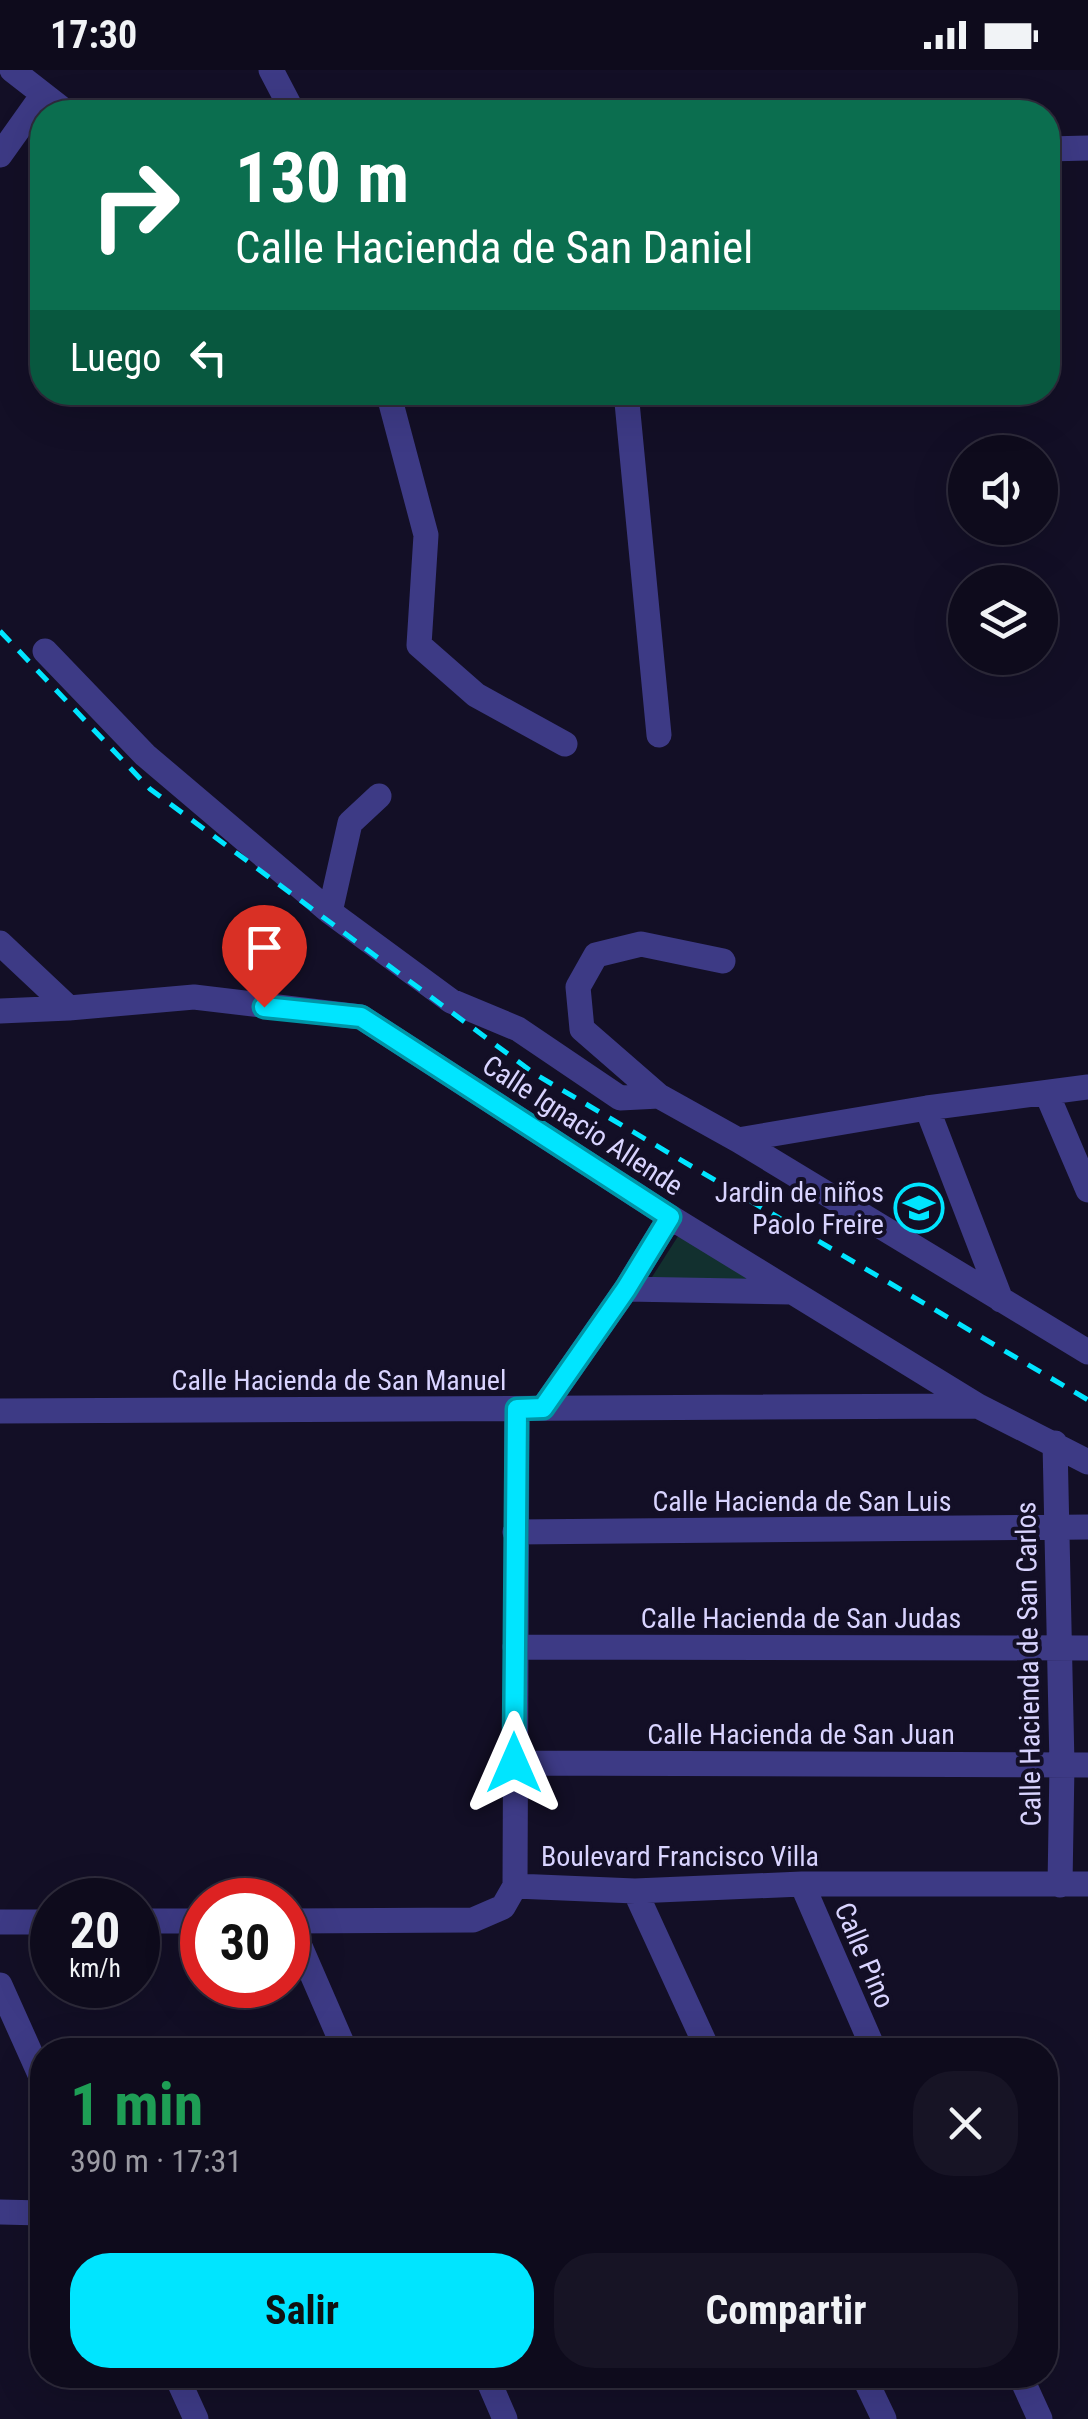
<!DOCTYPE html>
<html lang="es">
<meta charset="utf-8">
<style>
:root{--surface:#0e0b1c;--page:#171425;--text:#f1f3f6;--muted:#9b9ba3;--line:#2e2b3b;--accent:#00e5ff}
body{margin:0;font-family:"Roboto Condensed",sans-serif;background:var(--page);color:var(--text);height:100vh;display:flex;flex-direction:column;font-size:38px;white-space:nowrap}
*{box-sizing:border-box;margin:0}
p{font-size:32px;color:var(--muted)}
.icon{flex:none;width:55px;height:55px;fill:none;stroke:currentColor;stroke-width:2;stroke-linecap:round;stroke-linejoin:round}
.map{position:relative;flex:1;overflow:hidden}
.details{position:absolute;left:30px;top:1968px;width:1028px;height:350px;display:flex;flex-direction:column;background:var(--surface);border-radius:40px;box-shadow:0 10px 40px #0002,0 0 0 2px var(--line)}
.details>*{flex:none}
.banner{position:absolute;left:30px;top:30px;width:1030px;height:305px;border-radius:40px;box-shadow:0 10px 40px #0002,0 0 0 2px var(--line);background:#0b6e4f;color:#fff;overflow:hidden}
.tools{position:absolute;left:948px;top:365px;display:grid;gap:20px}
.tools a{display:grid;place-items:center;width:110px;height:110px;border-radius:50%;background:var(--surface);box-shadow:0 10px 40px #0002,0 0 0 2px var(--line);font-size:50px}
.speed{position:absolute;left:30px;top:1808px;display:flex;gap:20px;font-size:50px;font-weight:700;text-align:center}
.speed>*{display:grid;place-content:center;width:130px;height:130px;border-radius:50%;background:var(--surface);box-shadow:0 10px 40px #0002,0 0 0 2px var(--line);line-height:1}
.speed small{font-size:25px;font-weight:400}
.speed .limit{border:15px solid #d22;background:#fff;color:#111}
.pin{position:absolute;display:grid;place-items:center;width:85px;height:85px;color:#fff;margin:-102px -42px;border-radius:50% 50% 50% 0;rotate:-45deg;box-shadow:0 0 10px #0007}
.pin .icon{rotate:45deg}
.me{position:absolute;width:110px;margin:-55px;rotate:0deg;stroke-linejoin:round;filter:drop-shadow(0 0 8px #0008)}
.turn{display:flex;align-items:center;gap:35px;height:210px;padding:0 40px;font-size:45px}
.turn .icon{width:130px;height:130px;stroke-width:2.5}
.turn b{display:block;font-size:70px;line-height:85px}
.then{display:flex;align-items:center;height:95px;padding:0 40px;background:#0003;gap:20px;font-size:38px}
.round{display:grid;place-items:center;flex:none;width:105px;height:105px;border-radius:40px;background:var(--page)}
.overview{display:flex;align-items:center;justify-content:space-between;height:170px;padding:0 40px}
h1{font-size:60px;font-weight:700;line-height:75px;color:#1e9e55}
.action{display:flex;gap:20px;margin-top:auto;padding:20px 40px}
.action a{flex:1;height:115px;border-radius:40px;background:var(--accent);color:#111;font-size:40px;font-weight:700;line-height:115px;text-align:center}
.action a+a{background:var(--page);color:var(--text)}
.status{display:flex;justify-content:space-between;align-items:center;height:70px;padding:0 50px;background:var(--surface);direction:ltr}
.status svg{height:28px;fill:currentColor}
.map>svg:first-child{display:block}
.green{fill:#12302f}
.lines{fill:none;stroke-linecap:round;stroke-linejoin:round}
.minor{stroke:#3d3a85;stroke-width:25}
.rail{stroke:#00e5ff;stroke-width:5;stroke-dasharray:15 12;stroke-linecap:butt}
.route-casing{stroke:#0095a6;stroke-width:25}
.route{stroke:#00e5ff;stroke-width:18}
.labels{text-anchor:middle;stroke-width:8;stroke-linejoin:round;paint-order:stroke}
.street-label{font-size:28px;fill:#d9d4ff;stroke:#130f26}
.poi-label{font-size:28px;fill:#d9d4ff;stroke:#130f26;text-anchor:end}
</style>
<div class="status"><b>17:30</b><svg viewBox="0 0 49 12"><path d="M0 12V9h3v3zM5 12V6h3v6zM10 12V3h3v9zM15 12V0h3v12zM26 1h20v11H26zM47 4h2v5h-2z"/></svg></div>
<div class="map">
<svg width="1088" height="2349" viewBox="0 0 1088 2349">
<rect width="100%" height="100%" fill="#130f26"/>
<!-- green -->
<path class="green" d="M682,1160L764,1213L652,1207Z"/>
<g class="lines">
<!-- minor -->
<path class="minor" d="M12,0L66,42
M271,0L293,42
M1048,79L1088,78
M0,85L42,26
M388,322L426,465L419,575L476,625L565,674
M626,322L659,665
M45,581L145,685L330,842L451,931L518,959L620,1028L659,1026
M330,842L350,753L379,726
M0,873L69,938
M723,891L641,874L596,885L578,917L582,959L659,1026L738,1070L1088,1282
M0,941L69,938L194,927L361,947L670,1147L978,1336L1088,1392
M1047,1024L1088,1120
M927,1038L1001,1230
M738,1070L927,1038L1088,1017
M626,1219L791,1222
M543,1338L626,1219L670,1147
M0,1341L978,1336
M1055,1373L1062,1695L1060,1815
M515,1462L1088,1457
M515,1577L1088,1578
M513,1693L1088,1695
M802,1814L874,1980
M515,1816L635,1821L802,1814H1088
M515,1816L517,1339
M635,1821L708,1980
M138,1851H202
M288,1851L473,1850L503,1837L515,1816
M289,1851L345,1980
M0,1852H52
M0,1915L42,2009
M0,2142L42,2143
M176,2305L196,2349
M486,2305L505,2349
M863,2305L884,2349
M1020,2305L1040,2349"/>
<!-- rail -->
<path class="rail" d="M0,561L150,719L535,1004L1088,1330"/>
</g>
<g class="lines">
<!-- route casing -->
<g class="route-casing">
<path id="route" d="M264,937L361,947L670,1147L626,1219L543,1338L517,1339L514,1693"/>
</g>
<!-- route -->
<use href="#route" class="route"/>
</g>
<!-- icons -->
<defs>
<g id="school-ring" transform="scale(2.5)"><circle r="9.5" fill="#130f26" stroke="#00e5ff" stroke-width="1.5"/><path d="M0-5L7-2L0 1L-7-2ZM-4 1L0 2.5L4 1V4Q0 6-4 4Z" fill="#00e5ff"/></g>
</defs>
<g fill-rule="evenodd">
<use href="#school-ring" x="919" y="1138"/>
</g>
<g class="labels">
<!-- street labels -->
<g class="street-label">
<text transform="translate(583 1055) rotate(33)" y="10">Calle Ignacio Allende</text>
<text x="339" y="1320">Calle Hacienda de San Manuel</text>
<text x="802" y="1441">Calle Hacienda de San Luis</text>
<text x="801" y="1558">Calle Hacienda de San Judas</text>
<text transform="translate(1028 1594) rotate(-91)" y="10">Calle Hacienda de San Carlos</text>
<text x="801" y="1674">Calle Hacienda de San Juan</text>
<text x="680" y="1796">Boulevard Francisco Villa</text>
<text transform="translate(865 1885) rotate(67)" y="10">Calle Pino</text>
</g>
<!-- poi labels -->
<g class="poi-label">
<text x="884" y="1132">Jardin de niños<tspan x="884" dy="32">Paolo Freire</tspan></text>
</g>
</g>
</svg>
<div class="tools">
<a><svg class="icon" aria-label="sound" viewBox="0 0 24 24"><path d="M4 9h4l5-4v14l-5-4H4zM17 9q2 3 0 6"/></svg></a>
<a><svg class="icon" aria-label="layers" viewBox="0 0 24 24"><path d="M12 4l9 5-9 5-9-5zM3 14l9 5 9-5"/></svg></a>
</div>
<div class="speed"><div>20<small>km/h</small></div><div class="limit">30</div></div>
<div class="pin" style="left:264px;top:937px;background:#d93025"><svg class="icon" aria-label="arrive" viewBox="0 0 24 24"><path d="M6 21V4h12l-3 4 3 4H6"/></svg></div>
<svg class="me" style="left:514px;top:1693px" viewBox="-20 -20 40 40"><path d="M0-17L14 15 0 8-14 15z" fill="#00e5ff" stroke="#fff" stroke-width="4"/></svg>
<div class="banner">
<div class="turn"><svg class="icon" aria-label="right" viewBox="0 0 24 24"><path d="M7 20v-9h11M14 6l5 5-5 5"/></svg><div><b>130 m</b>Calle Hacienda de San Daniel</div></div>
<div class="then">Luego<svg class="icon" aria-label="left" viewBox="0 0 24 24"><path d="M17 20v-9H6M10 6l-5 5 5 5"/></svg></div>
</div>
<section class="details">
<div class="overview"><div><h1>1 min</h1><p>390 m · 17:31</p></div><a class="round"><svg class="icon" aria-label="close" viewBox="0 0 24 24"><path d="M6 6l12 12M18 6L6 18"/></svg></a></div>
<div class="action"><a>Salir</a><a>Compartir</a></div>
</section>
</div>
